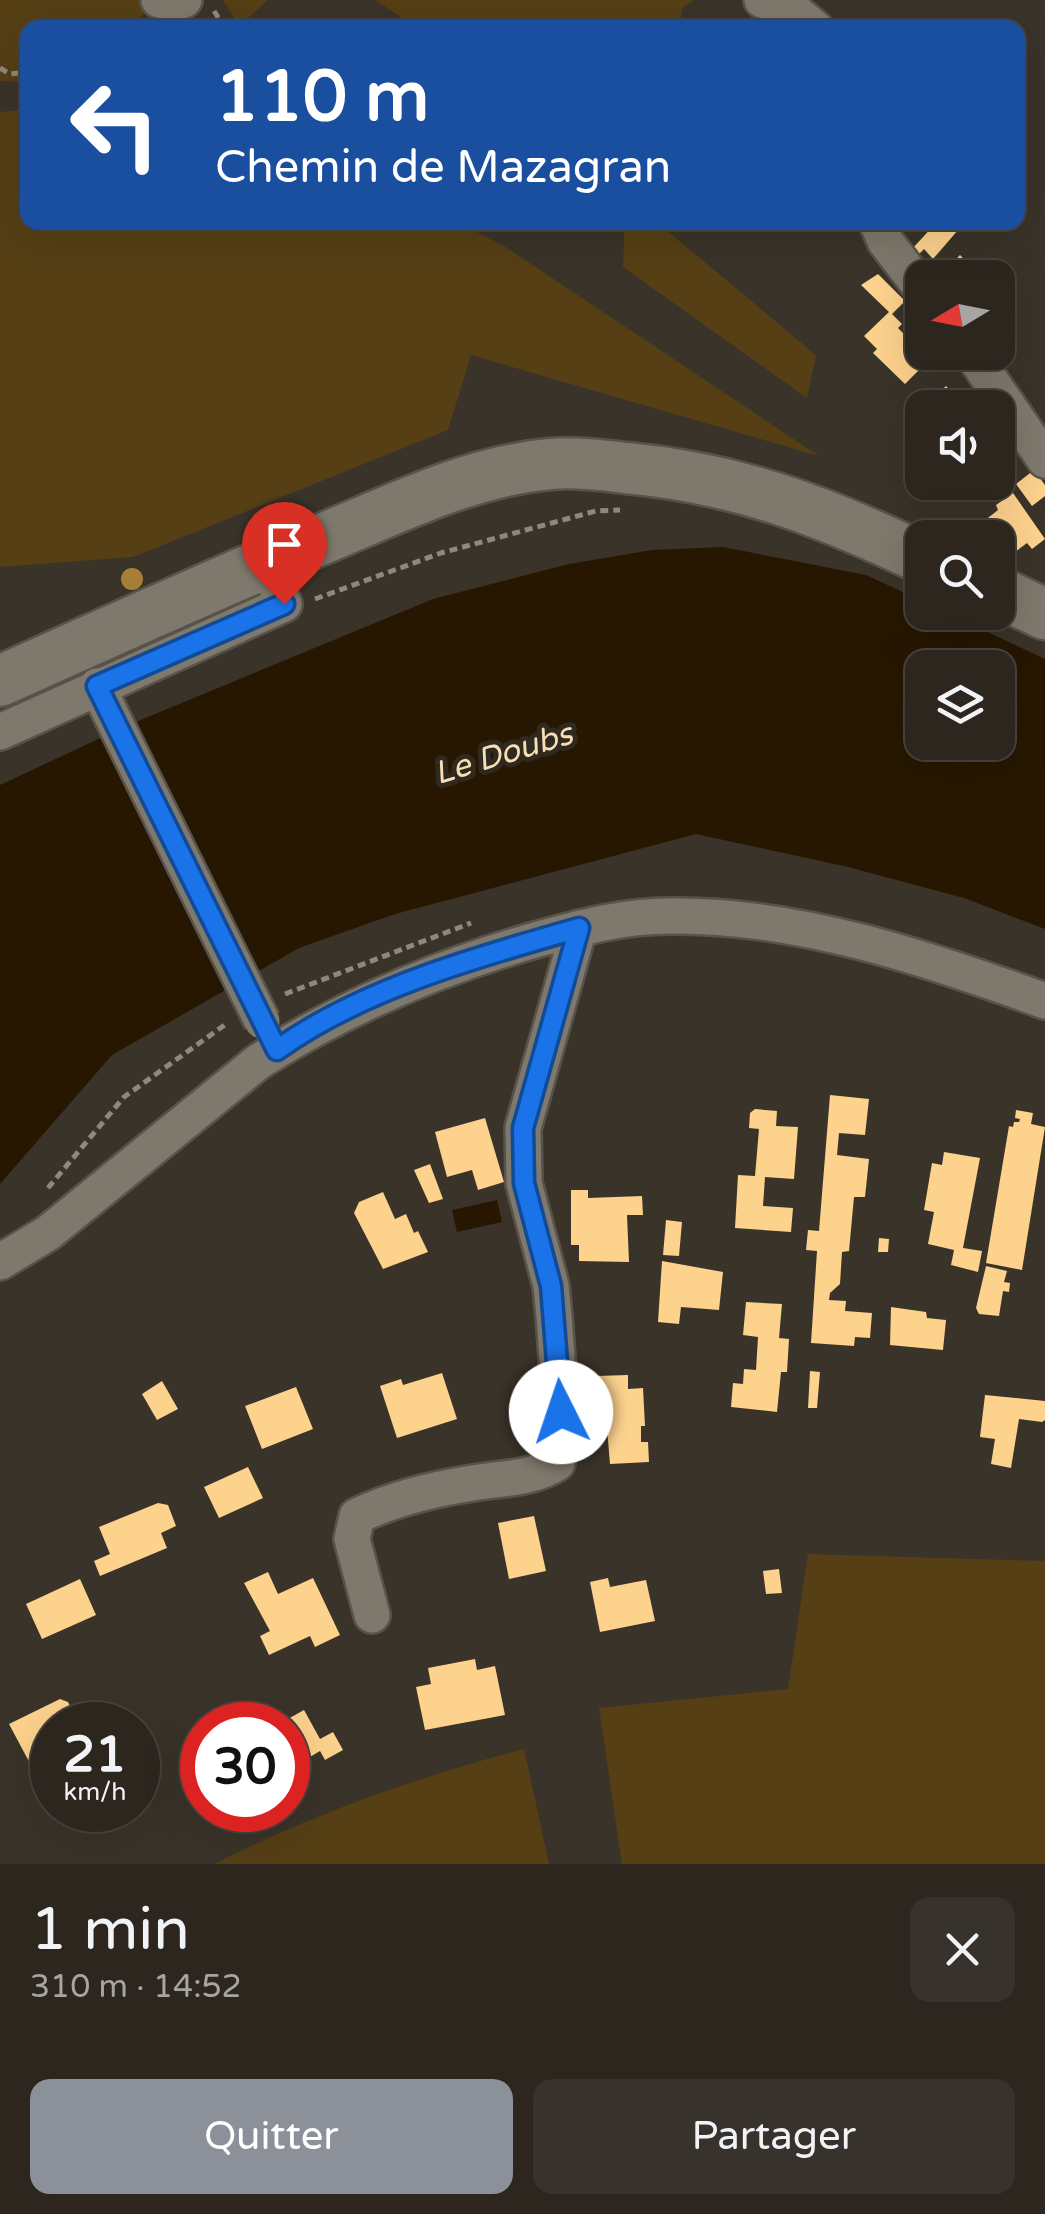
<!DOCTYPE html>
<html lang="fr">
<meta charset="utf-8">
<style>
:root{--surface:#2c261f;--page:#38322c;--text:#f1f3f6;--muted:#a6a5a4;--line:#48433d;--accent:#8c9099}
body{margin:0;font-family:"Varela Round",sans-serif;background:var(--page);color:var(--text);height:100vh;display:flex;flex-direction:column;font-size:38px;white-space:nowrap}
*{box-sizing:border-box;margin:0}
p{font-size:32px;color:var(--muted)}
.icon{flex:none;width:55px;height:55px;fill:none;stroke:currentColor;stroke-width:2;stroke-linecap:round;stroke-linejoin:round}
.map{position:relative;height:1864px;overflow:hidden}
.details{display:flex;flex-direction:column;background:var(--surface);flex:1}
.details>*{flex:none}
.guide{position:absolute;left:20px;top:20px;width:1005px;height:210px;border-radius:20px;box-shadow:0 10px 40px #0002,0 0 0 2px var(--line);background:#1a4fa0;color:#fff;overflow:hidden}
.needle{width:65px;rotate:260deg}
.buttons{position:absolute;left:905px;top:260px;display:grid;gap:20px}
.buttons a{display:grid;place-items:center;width:110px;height:110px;border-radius:20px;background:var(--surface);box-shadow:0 10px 40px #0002,0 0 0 2px var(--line);font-size:50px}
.speed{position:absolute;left:30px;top:1702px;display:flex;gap:20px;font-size:50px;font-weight:700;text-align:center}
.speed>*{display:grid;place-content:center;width:130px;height:130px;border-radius:50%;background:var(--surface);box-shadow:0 10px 40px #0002,0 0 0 2px var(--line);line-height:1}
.speed small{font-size:25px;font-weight:400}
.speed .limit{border:15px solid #d22;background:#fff;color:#111}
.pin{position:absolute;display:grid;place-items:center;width:85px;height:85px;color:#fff;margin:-102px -42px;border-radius:50% 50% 50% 0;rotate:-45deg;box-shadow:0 0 10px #0007}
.pin .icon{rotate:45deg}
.me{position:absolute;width:110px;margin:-55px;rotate:356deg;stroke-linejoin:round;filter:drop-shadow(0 0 8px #0008)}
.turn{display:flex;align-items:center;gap:35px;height:210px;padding:0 30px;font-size:45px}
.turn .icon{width:130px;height:130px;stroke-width:2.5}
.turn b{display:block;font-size:70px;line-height:85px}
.round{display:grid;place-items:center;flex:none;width:105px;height:105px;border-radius:20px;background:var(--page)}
.overview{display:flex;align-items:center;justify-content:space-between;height:170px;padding:0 30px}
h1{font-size:60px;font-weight:600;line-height:75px}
.button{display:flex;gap:20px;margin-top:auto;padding:20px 30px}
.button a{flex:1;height:115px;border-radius:20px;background:var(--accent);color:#fff;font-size:40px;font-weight:600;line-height:115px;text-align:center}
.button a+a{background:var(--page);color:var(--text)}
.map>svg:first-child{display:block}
.green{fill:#563f15}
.water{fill:#271700;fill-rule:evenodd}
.building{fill:#fdd28d}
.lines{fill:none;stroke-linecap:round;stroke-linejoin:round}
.street-casing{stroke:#58534a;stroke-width:40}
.secondary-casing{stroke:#58534a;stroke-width:55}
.path{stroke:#8e8880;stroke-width:5;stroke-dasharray:8 5;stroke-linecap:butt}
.street{stroke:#7f786c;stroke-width:35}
.secondary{stroke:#7f786c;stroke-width:50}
.street-bridge-casing{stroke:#58534a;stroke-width:40;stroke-linecap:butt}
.street-bridge{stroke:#7f786c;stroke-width:35}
.tree{fill:#a67e35}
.route-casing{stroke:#114b97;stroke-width:25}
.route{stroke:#1a73e8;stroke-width:18}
.labels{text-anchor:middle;stroke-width:10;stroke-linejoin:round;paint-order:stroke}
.water-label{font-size:32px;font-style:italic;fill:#f8deb4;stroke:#2f291f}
</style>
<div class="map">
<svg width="1045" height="1864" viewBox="0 0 1045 1864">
<rect width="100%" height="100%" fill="#3a3329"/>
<!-- green -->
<path class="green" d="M0,0H160L129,27L28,28L27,82L0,81Z
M223,0H268L239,26Z
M375,0H694L682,8L680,28L416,27Z
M27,109L28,222L460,223L504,246L819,456L471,355L448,430L133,557L0,567V112Z
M607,223H658L816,355L807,398L623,267L624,233Z
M808,1554L1045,1561V1864H622L599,1708L788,1689Z
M524,1749L549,1864H214C313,1814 417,1777 524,1749Z"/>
<!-- water -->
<path class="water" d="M723,547L866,575L922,601V612L947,613L1045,659V929L964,898L848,867L696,834L395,914L299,948L112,1055L0,1184V785L126,726L433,599L569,564L652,550ZM922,668H998V742H922Z
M497,1200L502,1222L457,1232L452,1210Z"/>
<!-- building -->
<path class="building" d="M768,17L782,28H760Z
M937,222H965L933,259L924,249L917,256L911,250Z
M960,255L971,267L962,278H948L943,273Z
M878,274L905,301L892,314L902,324L898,328L929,360L905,384L873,353L877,349L864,336L889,312L861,285Z
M946,386L958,399L963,396L973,408H938L931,400Z
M919,414L922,422L911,432L906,427Z
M1002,455L1010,472L1002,476L998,457Z
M1034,470L1045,485V496L1032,506L1016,484Z
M1013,493L1045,539L1032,549L1027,543L1011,555L984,521L998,510L996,505Z
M830,1095L869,1099L865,1135L839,1133L837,1155L869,1159L865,1197H854L849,1251L842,1252L840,1284L830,1293L829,1300L846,1301L845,1311L872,1313L870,1338L855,1337L854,1346L811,1343L817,1251L806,1250L808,1230L819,1231Z
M755,1109L777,1111L776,1126L798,1127L794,1179L765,1177L763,1206L793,1208L791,1232L735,1228L738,1175L755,1176L759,1129L749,1128L750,1113Z
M1016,1110L1033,1113L1031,1124L1045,1127L1022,1270L986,1263L1009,1126L1013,1127L1014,1122H1019L1020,1119L1015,1118Z
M485,1118L504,1182L478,1190L472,1170L447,1177L435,1132Z
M944,1152L980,1158L963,1248L982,1251L978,1272L951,1265L954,1250L928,1244L934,1212L924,1210L932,1163L942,1165Z
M430,1164L443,1199L429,1203L414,1170Z
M571,1190H588V1198L642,1196L643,1215H627L629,1262L579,1261V1245H571Z
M383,1192L395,1219L406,1214L414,1233L418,1231L428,1252L383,1269L354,1213L359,1202Z
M666,1220L682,1222L679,1256L663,1255Z
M879,1238L889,1239L888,1252H878Z
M662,1261L723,1272L719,1310L681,1307L679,1324L658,1322Z
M986,1266L1007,1271L1004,1282L1010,1283L1009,1292L1003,1291L999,1316L979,1314L976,1308Z
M746,1302L782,1304L779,1338L789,1339L787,1372H781L777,1412L731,1407L733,1383L743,1384L744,1369L756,1370L758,1337L743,1335Z
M891,1307L926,1312L927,1318L946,1320L943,1350L890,1345Z
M810,1371L820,1372L817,1408H808Z
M442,1373L457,1419L397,1438L380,1386L401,1379L403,1385Z
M628,1375V1389L643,1388L645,1426H641V1442H648L649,1462L610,1464L607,1428H599L597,1410L601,1409L596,1376Z
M162,1381L178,1409L157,1420L142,1394Z
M296,1387L313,1429L262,1449L245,1406Z
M985,1395L1045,1401V1420L1042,1422L1019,1419L1011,1468L991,1464L995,1439L980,1437Z
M248,1467L263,1498L219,1518L204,1487Z
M158,1503L168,1505L176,1526L161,1533L167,1548L100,1576L94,1561L110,1554L99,1527Z
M534,1516L546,1571L509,1579L498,1523Z
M779,1569L782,1593L766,1594L763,1571Z
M268,1572L278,1594L313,1578L340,1635L315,1647L310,1636L269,1655L260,1636L270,1631L244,1583Z
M608,1578L610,1587L646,1580L655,1621L600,1632L590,1582Z
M80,1579L96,1615L42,1639L26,1604Z
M475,1659L477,1670L495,1666L505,1715L425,1730L416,1687L431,1684L428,1668Z
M60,1699L68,1702L80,1725H52V1797L37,1769L34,1771L9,1724Z
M304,1710L320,1739L333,1732L343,1750L325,1760L320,1751L288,1770V1725H277Z
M60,1810H84L65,1820Z"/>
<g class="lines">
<!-- street casing -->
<g class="street-casing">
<path id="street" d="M159,0L173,4L184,0
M762,0L794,11L815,28
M877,222L885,241L922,289
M971,352L1045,460
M97,686L185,865
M0,732L284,604L266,563
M0,1262L48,1233L258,1062C344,1007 437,968 535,940C580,928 622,916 669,916C796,914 927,958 1045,1001
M372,1615L352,1539L357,1516C393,1499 433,1489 473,1483C502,1478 532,1479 557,1463L561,1444V1413L554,1316L551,1286L524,1183L523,1128L579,928"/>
</g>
<!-- secondary casing -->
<g class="secondary-casing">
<path id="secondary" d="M998,592L1045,614
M0,681C109,632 217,583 327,537C399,507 472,471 550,464C576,462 601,465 626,468C737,478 823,511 922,558"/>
</g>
<!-- path -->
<path class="path" d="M214,11L225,28
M0,68L10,74L28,72
M315,599L441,553L596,511L620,510
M285,994L471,923
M48,1188L124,1097L226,1024"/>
<!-- street -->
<use href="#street" class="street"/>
<!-- secondary -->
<use href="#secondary" class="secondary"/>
<!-- street-bridge casing -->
<g class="street-bridge-casing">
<path id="street-bridge" d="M185,865L262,1021"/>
</g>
<!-- street-bridge -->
<use href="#street-bridge" class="street-bridge"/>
</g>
<!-- trees -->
<circle class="tree" cx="132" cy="579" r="11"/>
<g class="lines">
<!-- route casing -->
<g class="route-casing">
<path id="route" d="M284,604L97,686L277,1050C361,989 480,956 579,928L523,1128L524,1183L551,1286L561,1412"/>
</g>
<!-- route -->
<use href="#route" class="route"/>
</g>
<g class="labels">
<!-- water labels -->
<g class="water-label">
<text transform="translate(503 753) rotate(-17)" y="11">Le Doubs</text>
</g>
</g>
</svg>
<div class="buttons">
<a><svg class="needle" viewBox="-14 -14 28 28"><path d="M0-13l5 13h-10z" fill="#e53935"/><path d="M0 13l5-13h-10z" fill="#a6a5a4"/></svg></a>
<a><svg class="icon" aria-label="sound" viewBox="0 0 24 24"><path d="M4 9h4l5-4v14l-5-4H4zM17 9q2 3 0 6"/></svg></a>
<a><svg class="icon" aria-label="search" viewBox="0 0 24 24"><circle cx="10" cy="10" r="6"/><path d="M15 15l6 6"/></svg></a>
<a><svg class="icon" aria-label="layers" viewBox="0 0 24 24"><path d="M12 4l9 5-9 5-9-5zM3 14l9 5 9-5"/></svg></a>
</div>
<div class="speed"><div>21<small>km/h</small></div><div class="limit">30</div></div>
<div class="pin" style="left:284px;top:604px;background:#d93025"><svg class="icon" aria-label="arrive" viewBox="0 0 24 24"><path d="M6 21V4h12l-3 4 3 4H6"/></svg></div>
<svg class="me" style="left:561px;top:1412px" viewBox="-20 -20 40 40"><circle r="19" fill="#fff"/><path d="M0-13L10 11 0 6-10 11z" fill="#1a73e8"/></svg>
<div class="guide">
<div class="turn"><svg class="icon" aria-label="left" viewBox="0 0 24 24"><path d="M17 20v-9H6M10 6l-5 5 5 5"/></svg><div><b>110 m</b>Chemin de Mazagran</div></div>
</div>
</div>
<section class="details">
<div class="overview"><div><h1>1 min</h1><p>310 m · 14:52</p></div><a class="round"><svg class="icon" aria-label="close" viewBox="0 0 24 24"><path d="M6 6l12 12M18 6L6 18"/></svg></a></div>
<div class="button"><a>Quitter</a><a>Partager</a></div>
</section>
